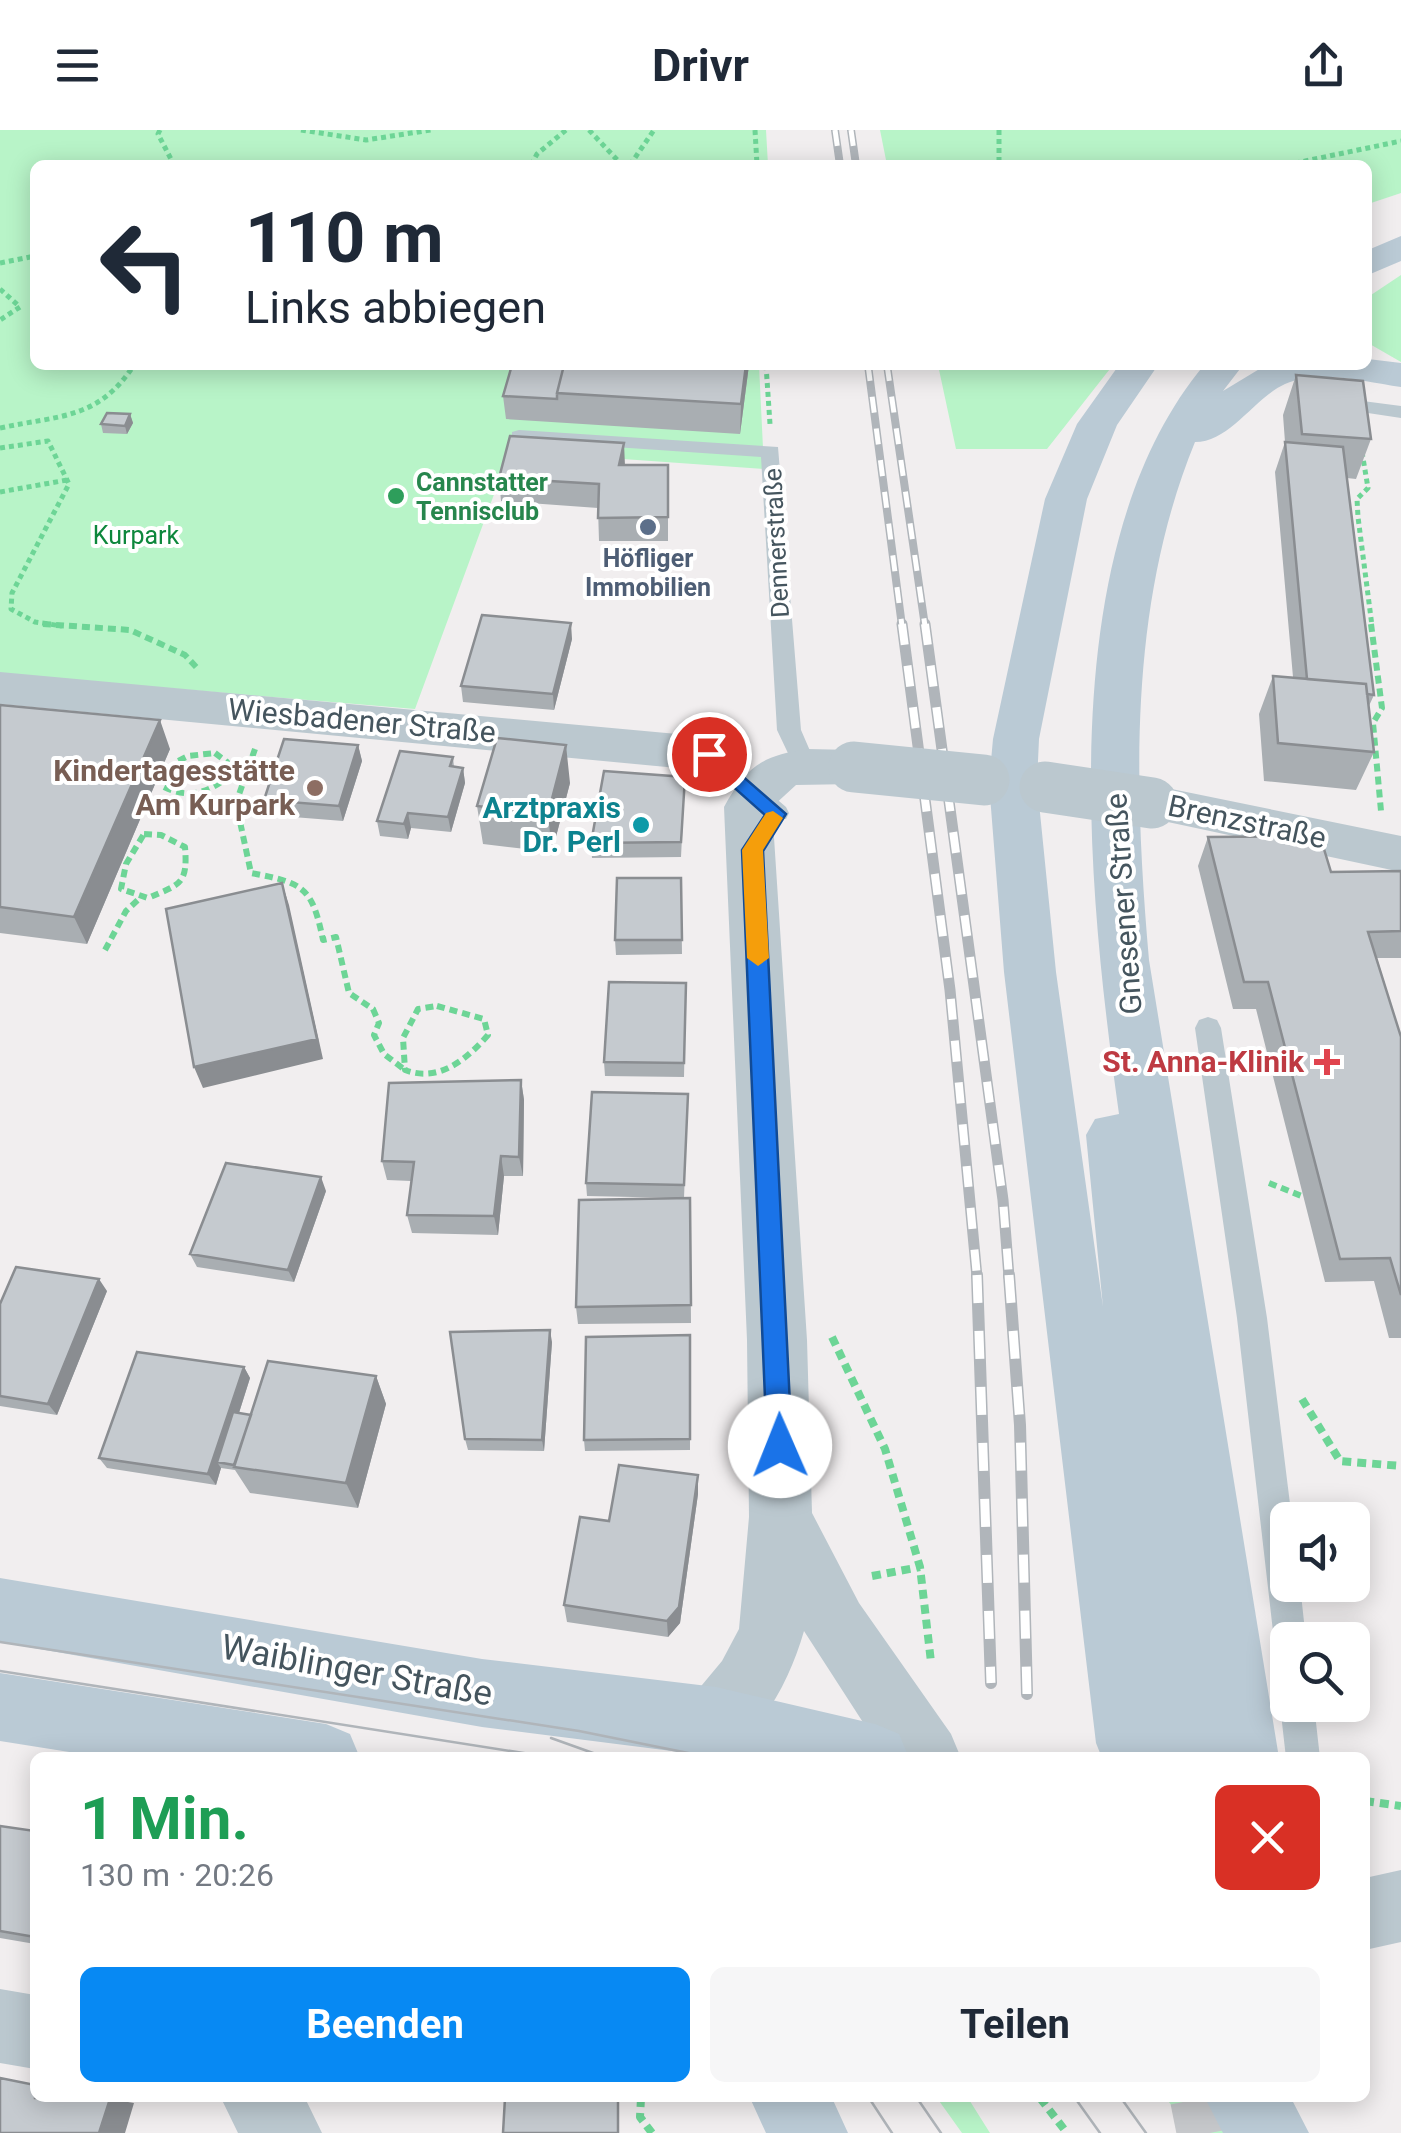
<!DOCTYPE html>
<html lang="de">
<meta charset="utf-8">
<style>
:root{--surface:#fff;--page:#f6f6f7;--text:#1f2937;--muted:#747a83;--accent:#0789f3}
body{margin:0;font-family:Roboto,sans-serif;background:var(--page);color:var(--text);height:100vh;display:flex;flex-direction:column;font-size:38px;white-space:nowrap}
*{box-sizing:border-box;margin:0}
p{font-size:32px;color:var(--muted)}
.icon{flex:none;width:55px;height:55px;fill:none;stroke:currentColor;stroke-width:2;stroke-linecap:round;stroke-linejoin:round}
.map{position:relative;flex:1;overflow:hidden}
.panel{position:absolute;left:30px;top:1622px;width:1340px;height:350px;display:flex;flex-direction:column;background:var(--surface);border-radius:15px;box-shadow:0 5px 25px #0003}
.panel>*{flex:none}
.banner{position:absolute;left:30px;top:30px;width:1342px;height:210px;border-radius:15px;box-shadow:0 5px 25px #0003;background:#fff;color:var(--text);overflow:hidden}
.fabs{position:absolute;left:1270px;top:1372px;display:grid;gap:20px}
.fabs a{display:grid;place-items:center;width:100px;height:100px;border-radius:15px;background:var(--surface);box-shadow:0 5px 25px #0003;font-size:50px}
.pin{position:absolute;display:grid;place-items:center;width:85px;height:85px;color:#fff;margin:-42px;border:5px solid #fff;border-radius:50%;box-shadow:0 2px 10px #0007}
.me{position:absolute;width:110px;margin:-55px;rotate:359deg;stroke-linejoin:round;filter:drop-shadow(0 0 8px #0008)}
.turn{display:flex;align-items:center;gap:35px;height:210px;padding:0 50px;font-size:45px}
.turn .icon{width:130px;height:130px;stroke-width:2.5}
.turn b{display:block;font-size:70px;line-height:85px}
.round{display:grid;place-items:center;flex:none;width:105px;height:105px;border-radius:15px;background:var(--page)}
.summary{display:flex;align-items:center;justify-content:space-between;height:170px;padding:0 50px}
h1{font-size:60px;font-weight:700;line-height:75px;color:#1e9e55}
.action{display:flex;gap:20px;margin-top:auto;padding:20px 50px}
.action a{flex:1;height:115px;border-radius:15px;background:var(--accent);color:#fff;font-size:40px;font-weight:700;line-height:115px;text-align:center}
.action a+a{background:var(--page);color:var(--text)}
header{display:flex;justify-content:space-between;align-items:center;height:130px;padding:0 50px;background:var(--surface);font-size:45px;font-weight:700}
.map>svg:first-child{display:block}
.green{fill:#b8f4c8}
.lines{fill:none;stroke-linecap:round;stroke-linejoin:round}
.secondary-tunnel{stroke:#c6c8cb;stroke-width:66;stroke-dasharray:66 34;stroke-linecap:butt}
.path-far2{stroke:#6dd596;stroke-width:5;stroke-dasharray:5 4;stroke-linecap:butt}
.path-far1{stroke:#6dd596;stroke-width:6;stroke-dasharray:8 5;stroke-linecap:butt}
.path{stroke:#6dd596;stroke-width:8;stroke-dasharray:9 6;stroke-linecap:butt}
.service{fill:#bbc8cf;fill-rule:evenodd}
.minor{fill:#bbc8cf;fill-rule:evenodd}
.secondary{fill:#bacad5;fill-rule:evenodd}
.tram{stroke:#b0b5ba;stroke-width:2.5}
.rail-far2-casing{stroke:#b0b5ba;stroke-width:8}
.rail-far1-casing{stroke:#b0b5ba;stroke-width:11}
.rail-casing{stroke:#b0b5ba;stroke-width:12}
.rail-far2{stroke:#fff;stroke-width:5;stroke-dasharray:16;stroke-linecap:butt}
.rail-far1{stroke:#fff;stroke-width:8;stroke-dasharray:21;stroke-linecap:butt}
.rail{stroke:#fff;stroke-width:9;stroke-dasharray:28;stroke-linecap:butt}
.minor-bridge{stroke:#bbc8cf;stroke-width:51}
.wall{fill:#a9aeb2}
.shaded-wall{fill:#8a8d91}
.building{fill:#c5cacf;stroke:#8a8d91;stroke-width:2.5}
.route{fill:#1a73e8;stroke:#114b97;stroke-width:2.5}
.slow{fill:#f59e0b}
.leisure-dot{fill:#2e9e5b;stroke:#fff;stroke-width:4}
.service-dot{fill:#5c6f8a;stroke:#fff;stroke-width:4}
.education-dot{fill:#8d6e63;stroke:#fff;stroke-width:4}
.culture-dot{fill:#0f9aa8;stroke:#fff;stroke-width:4}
.health-dot{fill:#e0444e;stroke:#fff;stroke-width:4}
.labels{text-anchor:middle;stroke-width:8;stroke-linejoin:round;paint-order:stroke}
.far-leisure-label{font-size:25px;font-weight:bold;fill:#27864d;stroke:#fff;text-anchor:start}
.far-park-label{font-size:25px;fill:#0d873c;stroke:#fff}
.far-street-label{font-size:25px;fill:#45555e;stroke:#fff}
.far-service-label{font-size:25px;font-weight:bold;fill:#4e5e75;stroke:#fff}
.street-label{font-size:30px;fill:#45555e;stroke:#fff}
.education-label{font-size:30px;font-weight:bold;fill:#785e54;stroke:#fff;text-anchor:end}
.culture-label{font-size:30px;font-weight:bold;fill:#0d838f;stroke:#fff;text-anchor:end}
.health-label{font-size:30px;font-weight:bold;fill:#be3a42;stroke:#fff;text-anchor:end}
.near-street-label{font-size:35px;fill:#45555e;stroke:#fff}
</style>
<header><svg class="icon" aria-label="menu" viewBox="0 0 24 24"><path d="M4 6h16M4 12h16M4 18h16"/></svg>Drivr<svg class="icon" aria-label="share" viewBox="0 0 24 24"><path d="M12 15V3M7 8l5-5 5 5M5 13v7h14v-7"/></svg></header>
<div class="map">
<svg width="1401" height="2003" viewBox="0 0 1401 2003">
<rect width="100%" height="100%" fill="#f1eeef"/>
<!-- green -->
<path class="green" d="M0,0H766L768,35H35V235H759L764,339L510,321L415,579L0,544Z
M880,0H1401V63L1368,74V35H887Z
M1401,145V232L1368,213V167Z
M938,235H1113L1047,319H956Z
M937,1968H968L990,2003H962Z
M1166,1968H1204L1232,2003H1192Z"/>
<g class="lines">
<!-- secondary-tunnel -->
<path class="secondary-tunnel" d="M1203,1968L1210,2003"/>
<!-- path-far2 -->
<path class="path-far2" d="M160,0L158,4L174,35
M301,0L366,10L431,0
M589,0L622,35
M755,0L757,35
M999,0V35
M531,35L537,24L566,0
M630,35L654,0
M1286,35L1401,11
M0,133L35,126
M0,159L20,177L0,190
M766,235L770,294
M0,298C60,285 98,290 134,235
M0,318L48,311L69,354L12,463L11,479L35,492L62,496
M1362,322L1368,358L1357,369L1358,387L1372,496
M0,362L67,350"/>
<!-- path-far1 -->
<path class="path-far1" d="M43,494L130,500L185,525L198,539
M1371,494L1382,578L1373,593L1381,681
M255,619L236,673L251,743C303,753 312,756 323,810L336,807L349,863L373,879L379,893L374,905L384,924L405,940
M215,623L227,632L228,647C208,663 188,669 164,657L174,633L188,626Z
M144,704L161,705L185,717C188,755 180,754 148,768L121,759L126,734Z
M105,820L126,781L140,768
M437,876L484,889L488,905C467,929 439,953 405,940L403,908L418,879Z
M1269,1053L1304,1067"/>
<!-- path -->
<path class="path" d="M832,1207L885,1319L920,1437L931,1532
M1302,1269L1340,1331L1401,1336
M872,1446L920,1437
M1365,1671L1401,1676
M641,1968L640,1987L652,2003
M1040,1968L1067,2003"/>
<!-- service -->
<path class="service" d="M1355,270L1401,276V288L1348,280V272Z
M519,300L778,317L801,600L814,630L829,648L825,654H809L796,640L777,600L761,327L512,310V302Z
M709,616L717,618L786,677L789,683L786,689H768L701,630L697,624L701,618Z
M1208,887L1217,890L1221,898L1267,1188L1292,1390H1288V1455H1300L1306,1510H1288V1525L1278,1522L1274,1510L1237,1188L1195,898L1199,890Z
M1288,1562V1575H1314L1320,1628H1286L1280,1575Z"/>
<!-- minor -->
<path class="minor" d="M0,542L699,606L721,596L738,601L744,613L726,636L709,641L0,574Z
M807,619L854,620L871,625L878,637L871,649L854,654L796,655L772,677L807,1210L812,1383L859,1473L951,1604L961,1628H886L804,1501C790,1549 763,1605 716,1625L692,1615L682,1591L692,1567L722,1531L739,1499L749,1387L747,1210L724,677C746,637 761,626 807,619Z
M1152,655L1401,706V742L1135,685L1128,673L1135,661Z
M1401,1740V1812L1365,1820V1748Z
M0,1859L35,1865V1939L0,1933Z
M221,1968H305L322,2003H238Z"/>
<!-- secondary -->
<path class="secondary" d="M1401,106V131L1368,145V120Z
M1368,229L1401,233V257C1366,252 1319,239 1285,254C1254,268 1230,312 1195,312C1128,476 1134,656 1149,830L1279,1628H1102L1096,1613L1004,842L989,653L993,609L1045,369L1077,294L1119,235H1158L1117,295L1087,369L1039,609L1037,653L1056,842L1103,1177L1086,1005L1095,989L1119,984C1088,761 1050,421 1204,235H1243L1223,261L1266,235H1368Z
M0,1448L482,1529L716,1557L875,1594L899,1604L909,1628H727L482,1597L0,1512Z
M0,1543L326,1594L350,1604L360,1628H107L0,1611Z
M750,1968H832L848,2003H766Z
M1205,1968H1291L1309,2003H1223Z"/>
<!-- tram -->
<path class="tram" d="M0,1512L579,1601L713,1628
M0,1541L555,1628
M551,1608L607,1628
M869,1968L892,2003
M917,1968L941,2003
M1075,1968L1100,2003
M1121,1968L1146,2003"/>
<!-- rail-far2 casing -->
<g class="rail-far2-casing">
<path id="rail-far2" d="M835,0L840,35
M851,0L856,35
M868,235L902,496
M887,235L925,496"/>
</g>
<!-- rail-far1 casing -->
<g class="rail-far1-casing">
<path id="rail-far1" d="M902,494L950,860L977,1147
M925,494L1003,1070L1009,1147"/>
</g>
<!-- rail casing -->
<g class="rail-casing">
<path id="rail" d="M977,1145L991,1553
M1009,1145L1020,1295L1027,1564"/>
</g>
<!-- rail-far2 -->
<use href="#rail-far2" class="rail-far2"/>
<!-- rail-far1 -->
<use href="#rail-far1" class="rail-far1"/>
<!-- rail -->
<use href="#rail" class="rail"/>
<!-- minor-bridge -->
<path class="minor-bridge" d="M854,637L984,650
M1045,657L1152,673"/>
</g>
<!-- wall -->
<path class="wall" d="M749,235L740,304L506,289L503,266Z
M1296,245L1371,309L1356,349L1347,348L1374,565L1368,578L1374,622L1356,660L1264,651L1259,584L1273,546L1293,547L1275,342L1285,312L1283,285Z
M130,284L133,293L127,304L103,303L101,294Z
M625,335H668V411H599L598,378L501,371L499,348Z
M572,509L554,580L463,572L461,556Z
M0,575L170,619L87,814L0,803Z
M358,615L362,631L343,691L268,685L264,670Z
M453,627L454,637L463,638L465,653L451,702L411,698L408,709L380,706L377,691Z
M685,647L681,727L592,728L591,713Z
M570,653L552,722L483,714L477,676Z
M1208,707L1331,742L1401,741V828H1377L1401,907V1208H1389L1374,1151L1325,1152L1256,879H1233L1198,736Z
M681,748L682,824L616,825L615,810Z
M686,853L684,947L605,946L604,932Z
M521,950L524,970L523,1046H504L498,1105L412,1103L407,1085L411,1051L387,1050L382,1031Z
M688,964L684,1068H690L691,1193L578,1194L576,1177L679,1068L587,1066L586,1053Z
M326,1061L294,1152L197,1137L190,1124Z
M107,1161L57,1285L0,1276V1174Z
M690,1205V1320L585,1321L584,1310Z
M552,1212L544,1321L468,1320L465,1309Z
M244,1237L250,1248L239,1283L251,1285L376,1246L386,1274L358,1378L250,1363L235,1340L221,1338L216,1355L107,1338L99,1328Z
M698,1345V1364L680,1493L668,1507L567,1492L564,1475Z
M0,1696L35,1701V1814L0,1808Z"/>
<!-- shaded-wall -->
<path class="shaded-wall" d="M746,235H749L740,304L741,274Z
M130,284L133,293L127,304L125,296Z
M624,313L625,336L619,335Z
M571,493L572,509L554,580L553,564Z
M160,590L170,619L87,814L74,787Z
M358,615L362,631L343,691L339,676Z
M566,615L570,653L552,722L548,684Z
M463,638L465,653L451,702L448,687Z
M408,683L411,698L408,709L404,694Z
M282,753L289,775L323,929L203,958L194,937Z
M521,950L524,970L523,1046L519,1027Z
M501,1026L504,1046L498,1105L494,1086Z
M321,1047L326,1061L294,1152L288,1140Z
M99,1149L107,1161L57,1285L48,1274Z
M550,1200L552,1212L544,1321L542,1310Z
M244,1237L250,1248L223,1333L217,1332L221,1338L216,1355L208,1344Z
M376,1246L386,1274L358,1378L346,1353Z
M698,1345V1364L680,1493L668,1507L667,1491Z
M110,1969L134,1973L125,2003H99Z"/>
<!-- building -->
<path class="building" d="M512,235H564L557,263V269L503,266Z
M564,235H746L741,274L557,263Z
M1296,245L1363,251L1371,309L1302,304Z
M107,283L130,284L125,296L101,294Z
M510,306L624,313L619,335H668V387L598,388L599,354L499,348Z
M1285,312L1343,317L1374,565L1367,564L1366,554L1307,549Z
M482,485L571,493L553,564L461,556Z
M1273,546L1366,554L1374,622L1278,613Z
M0,575L160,590L74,787L0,777Z
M497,608L566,615L548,684L477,676Z
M284,609L358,615L339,676L264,670Z
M400,621L453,627L450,636L463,638L448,687L408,683L404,694L377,691Z
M604,641L685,647L681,712L591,713Z
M1320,706L1331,742L1401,741V801L1368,802L1401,907V1165L1390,1128L1340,1129L1268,852H1244L1208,707Z
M617,748H681L682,810H615Z
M282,753L317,909L194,937L166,779Z
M609,852L686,853L684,933L604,932Z
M521,950L519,1027L501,1026L494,1086L407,1085L414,1032L382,1031L389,953Z
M592,962L688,964L684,1055L586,1053Z
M226,1033L321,1047L288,1140L190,1124Z
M690,1068L691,1175L576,1177L579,1070Z
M16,1137L99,1149L48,1274L0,1266V1174Z
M550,1200L542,1310L465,1309L450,1202Z
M690,1205V1309L584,1310L586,1207Z
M137,1222L244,1237L208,1344L99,1328Z
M268,1231L376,1246L346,1353L234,1337Z
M233,1282L251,1285L234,1335L217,1332Z
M619,1335L698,1345L679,1477L667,1491L564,1475L580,1387L609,1391Z
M0,1696L35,1701V1807L0,1801Z
M0,1948L35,1955V1968L110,1969L99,2003H0Z
M505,1968H618V2003H503Z"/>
<!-- route -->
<path class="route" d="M709,617L786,684L763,721L792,1316L789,1325L780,1328L770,1325L767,1316L742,720L765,685L702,629V619Z"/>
<!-- slow -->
<path class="slow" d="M773,681L783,688L763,720L769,828L758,836L747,828L742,720L766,683Z"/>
<!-- markers -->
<circle class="leisure-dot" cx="396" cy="366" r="10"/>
<circle class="service-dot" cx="648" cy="397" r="10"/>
<circle class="education-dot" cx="315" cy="658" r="10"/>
<circle class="culture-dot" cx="641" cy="695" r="10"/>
<path class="health-dot" d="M1322 917h10v10h10v10h-10v10h-10v-10h-10v-10h10z"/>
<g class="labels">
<!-- far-leisure labels -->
<g class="far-leisure-label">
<text x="416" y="361">Cannstatter<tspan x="416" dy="29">Tennisclub</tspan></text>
</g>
<!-- far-park labels -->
<g class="far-park-label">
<text x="136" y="414">Kurpark</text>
</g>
<!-- far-street labels -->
<g class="far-street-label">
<text transform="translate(776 413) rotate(-93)" y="9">Dennerstraße</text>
</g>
<!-- far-service labels -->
<g class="far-service-label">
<text x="648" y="437">Höfliger<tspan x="648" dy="29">Immobilien</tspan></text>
</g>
<!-- street labels -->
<g class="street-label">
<text transform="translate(362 591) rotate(5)" y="10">Wiesbadener Straße</text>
<text transform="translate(1247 692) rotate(12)" y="10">Brenzstraße</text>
<text transform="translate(1124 774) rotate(-94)" y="10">Gnesener Straße</text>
</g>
<!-- education labels -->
<g class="education-label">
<text x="295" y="651">Kindertagesstätte<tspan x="295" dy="34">Am Kurpark</tspan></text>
</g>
<!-- culture labels -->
<g class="culture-label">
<text x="621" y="688">Arztpraxis<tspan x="621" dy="34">Dr. Perl</tspan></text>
</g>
<!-- health labels -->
<g class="health-label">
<text x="1304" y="942">St. Anna-Klinik</text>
</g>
<!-- near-street labels -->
<g class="near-street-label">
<text transform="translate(357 1540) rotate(10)" y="12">Waiblinger Straße</text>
</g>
</g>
</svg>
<div class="fabs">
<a><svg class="icon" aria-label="sound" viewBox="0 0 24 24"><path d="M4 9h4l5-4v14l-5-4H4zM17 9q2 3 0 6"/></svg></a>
<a><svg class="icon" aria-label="search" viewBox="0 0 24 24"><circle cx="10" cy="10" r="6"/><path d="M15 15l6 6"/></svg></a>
</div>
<div class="pin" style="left:709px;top:624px;background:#d93025"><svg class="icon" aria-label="arrive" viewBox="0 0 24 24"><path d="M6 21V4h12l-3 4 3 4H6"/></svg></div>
<svg class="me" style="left:780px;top:1316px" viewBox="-20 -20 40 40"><circle r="19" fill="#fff"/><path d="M0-13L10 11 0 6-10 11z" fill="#1a73e8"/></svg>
<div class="banner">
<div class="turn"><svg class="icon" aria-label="left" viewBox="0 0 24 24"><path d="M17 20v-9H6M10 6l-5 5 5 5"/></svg><div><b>110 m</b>Links abbiegen</div></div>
</div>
<section class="panel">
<div class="summary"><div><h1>1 Min.</h1><p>130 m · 20:26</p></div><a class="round" style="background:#d93025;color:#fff"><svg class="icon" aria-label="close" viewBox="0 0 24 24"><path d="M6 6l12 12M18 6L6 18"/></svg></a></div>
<div class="action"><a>Beenden</a><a>Teilen</a></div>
</section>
</div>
